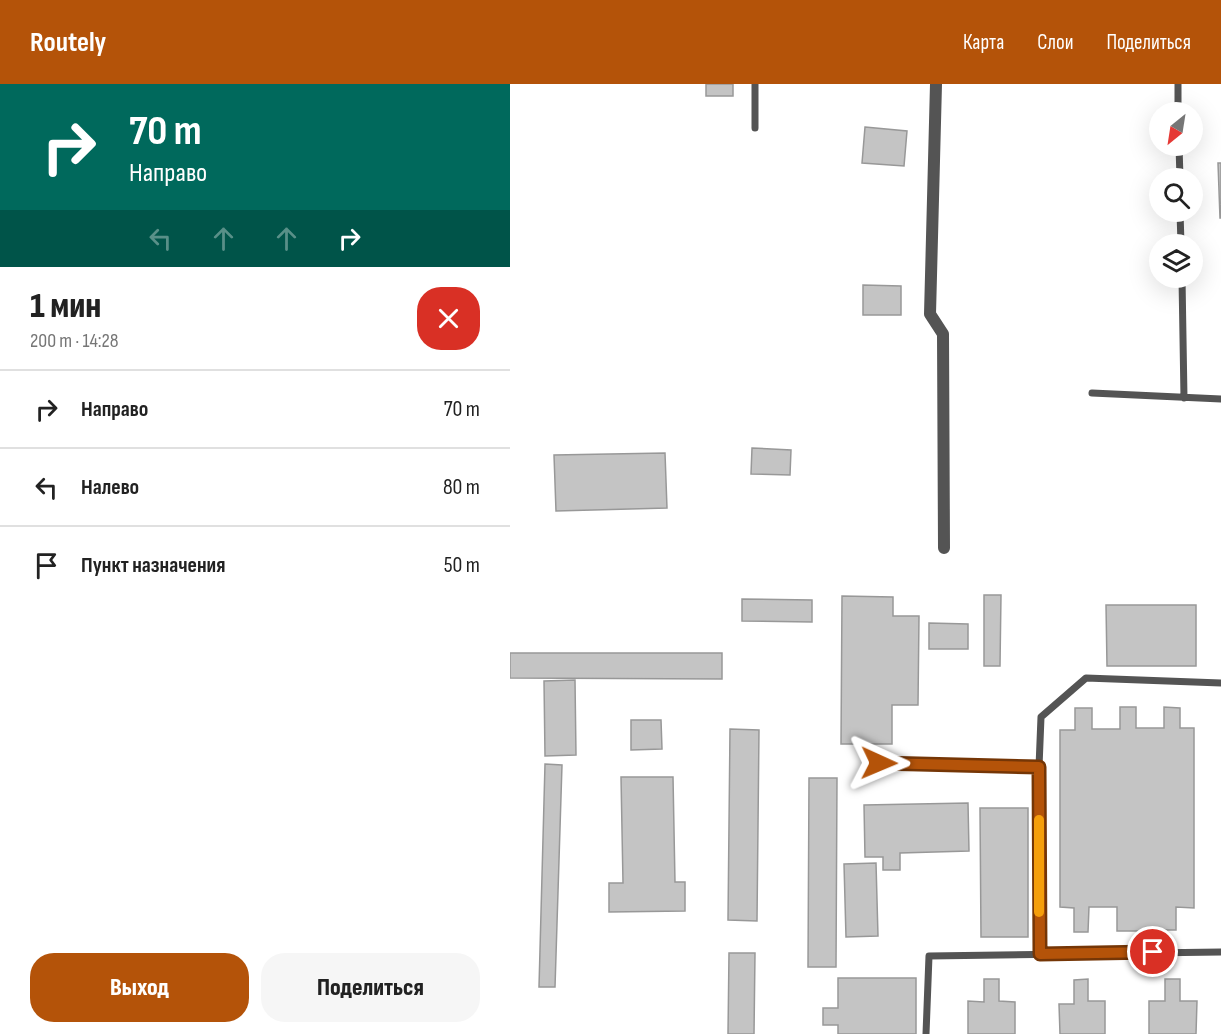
<!DOCTYPE html>
<html lang="ru">
<meta charset="utf-8">
<style>
:root{--surface:#fff;--page:#f6f6f6;--text:#222;--muted:#767676;--line:#e0e0e0;--accent:#b45309}
body{margin:0;font-family:"Sofia Sans Condensed",sans-serif;background:var(--page);color:var(--text);height:100vh;display:flex;flex-direction:column;font-size:22px;white-space:nowrap}
*{box-sizing:border-box;margin:0}
p{font-size:20px;color:var(--muted)}
.icon{flex:none;width:33px;height:33px;fill:none;stroke:currentColor;stroke-width:2;stroke-linecap:round;stroke-linejoin:round}
.map{position:relative;flex:1;overflow:hidden}
.sheet{display:flex;flex-direction:column;background:var(--surface);width:510px}
.sheet>*{flex:none}
.hud{background:#00695c;color:#fff;overflow:hidden}
.needle{width:39px;rotate:210deg}
.fabs{position:absolute;left:639px;top:18px;display:grid;gap:12px}
.fabs a{display:grid;place-items:center;width:54px;height:54px;border-radius:50%;background:var(--surface);box-shadow:0 6px 24px #0002;font-size:30px}
.pin{position:absolute;display:grid;place-items:center;width:51px;height:51px;color:#fff;margin:-26px;border:3px solid #fff;border-radius:50%;box-shadow:0 2px 6px #0007}
.me{position:absolute;width:66px;margin:-33px;rotate:91deg;stroke-linejoin:round;filter:drop-shadow(0 0 4px #0008)}
.turn{display:flex;align-items:center;gap:21px;height:126px;padding:0 30px;font-size:27px}
.turn .icon{width:78px;height:78px;stroke-width:2.5}
.turn b{display:block;font-size:42px;line-height:51px}
.lanes{display:flex;align-items:center;height:57px;padding:0 30px;background:#0003;justify-content:center;gap:30px;direction:ltr}
.lanes .off{opacity:.35}
.round{display:grid;place-items:center;flex:none;width:63px;height:63px;border-radius:24px;background:var(--page)}
.overview{display:flex;align-items:center;justify-content:space-between;height:102px;padding:0 30px}
h1{font-size:36px;font-weight:800;line-height:45px}
.primary-button{display:flex;gap:12px;margin-top:auto;padding:12px 30px}
.primary-button a{flex:1;height:69px;border-radius:24px;background:var(--accent);color:#fff;font-size:24px;font-weight:800;line-height:69px;text-align:center}
.primary-button a+a{background:var(--page);color:var(--text)}
ul{padding:0;list-style:none}
li{display:flex;align-items:center;gap:18px;height:78px;padding:0 30px;border-top:2px solid var(--line)}
li div{flex:1}
li b{display:block;font-size:22px}
li em{font-style:normal}
header{display:flex;align-items:center;gap:36px;box-sizing:border-box;height:84px;padding:0 30px;background:var(--accent);color:#fff}
header strong{font-size:28px}
nav{display:flex;gap:33px;margin-inline-start:auto;font-size:21px}
main{display:flex;flex:1;min-height:0}
.map>svg:first-child{display:block}
.building{fill:#c4c4c4;stroke:#989898;stroke-width:1.5}
.lines{fill:none;stroke-linecap:round;stroke-linejoin:round}
.lane{stroke:#545454;stroke-width:7}
.street{stroke:#545454;stroke-width:12}
.route-casing{stroke:#753606;stroke-width:15}
.route{stroke:#b45309;stroke-width:10}
.slow{stroke:#f59e0b;stroke-width:10}
</style>
<header>
<strong>Routely</strong>
<nav><a>Карта</a><a>Слои</a><a>Поделиться</a></nav>
</header>
<main>
<section class="sheet">
<div class="hud">
<div class="turn"><svg class="icon" aria-label="right" viewBox="0 0 24 24"><path d="M7 20v-9h11M14 6l5 5-5 5"/></svg><div><b>70 m</b>Направо</div></div>
<div class="lanes"><svg class="icon off" aria-label="left" viewBox="0 0 24 24"><path d="M17 20v-9H6M10 6l-5 5 5 5"/></svg><svg class="icon off" aria-label="ahead" viewBox="0 0 24 24"><path d="M12 20V5M6 11l6-6 6 6"/></svg><svg class="icon off" aria-label="ahead" viewBox="0 0 24 24"><path d="M12 20V5M6 11l6-6 6 6"/></svg><svg class="icon" aria-label="right" viewBox="0 0 24 24"><path d="M7 20v-9h11M14 6l5 5-5 5"/></svg></div>
</div>
<div class="overview"><div><h1>1 мин</h1><p>200 m · 14:28</p></div><a class="round" style="background:#d93025;color:#fff"><svg class="icon" aria-label="close" viewBox="0 0 24 24"><path d="M6 6l12 12M18 6L6 18"/></svg></a></div>
<ul>
<li><svg class="icon" aria-label="right" viewBox="0 0 24 24"><path d="M7 20v-9h11M14 6l5 5-5 5"/></svg><div><b>Направо</b></div><em>70 m</em></li>
<li><svg class="icon" aria-label="left" viewBox="0 0 24 24"><path d="M17 20v-9H6M10 6l-5 5 5 5"/></svg><div><b>Налево</b></div><em>80 m</em></li>
<li><svg class="icon" aria-label="arrive" viewBox="0 0 24 24"><path d="M6 21V4h12l-3 4 3 4H6"/></svg><div><b>Пункт назначения</b></div><em>50 m</em></li>
</ul>
<div class="primary-button"><a>Выход</a><a>Поделиться</a></div>
</section>
<div class="map">
<svg width="711" height="950" viewBox="0 0 711 950">
<rect width="100%" height="100%" fill="#fff"/>
<!-- building -->
<path class="building" d="M196,0H223V12H196Z
M355,43L397,47L394,82L352,79Z
M708,79H711V134H710Z
M353,201L391,202V231H353Z
M242,364L281,366L280,391L241,390Z
M155,369L157,424L46,427L44,371Z
M474,511H491L490,582H474Z
M332,512L383,513V532H409L408,621H382V660H331Z
M232,515L302,516V538L232,537Z
M596,521H686V582H597Z
M419,539L458,540V565H419Z
M0,569H212V595L0,594Z
M65,596L66,671L35,672L34,597Z
M610,623H626V644H654V623L670,624V644H684V824L666,823V846H652V856H636V847H607V823H579L578,848H564V824L550,823V646H565V624H582V645H610Z
M121,636H151L152,665L121,666Z
M220,645L249,646L247,837L218,836Z
M35,680L52,681L45,903H29Z
M111,693H163L165,798H175V827L99,828V799H113Z
M299,694H327L326,883H298Z
M458,719L459,767L390,769V786H373V773H355L354,721Z
M470,724H518V853H471Z
M366,779L368,852L336,853L334,780Z
M219,869H245L244,950H218Z
M328,894H406V950H328V941H313V924H328Z
M474,895H489V917L505,918V950H458V917L474,918Z
M578,895V917H595V950H550L549,920H564V896Z
M655,895H670V917H687L686,950H639V917H655Z"/>
<g class="lines">
<!-- lane -->
<path class="lane" d="M245,0V44
M668,0V28
M669,62L670,94
M670,128L671,160
M672,194L674,314
M582,309L711,315
M369,679L529,683
M530,870L529,683L531,633L576,594L711,599
M416,950L419,872L711,868"/>
<!-- street -->
<path class="street" d="M426,0L420,230L433,250L434,464"/>
</g>
<g class="lines">
<!-- route casing -->
<g class="route-casing">
<path id="route" d="M369,679L529,683L530,870L643,868"/>
</g>
<!-- route -->
<use href="#route" class="route"/>
<!-- slow -->
<path class="slow" d="M529,736V828"/>
</g>
</svg>
<div class="fabs">
<a><svg class="needle" viewBox="-14 -14 28 28"><path d="M0-13l5 13h-10z" fill="#e53935"/><path d="M0 13l5-13h-10z" fill="#767676"/></svg></a>
<a><svg class="icon" aria-label="search" viewBox="0 0 24 24"><circle cx="10" cy="10" r="6"/><path d="M15 15l6 6"/></svg></a>
<a><svg class="icon" aria-label="layers" viewBox="0 0 24 24"><path d="M12 4l9 5-9 5-9-5zM3 14l9 5 9-5"/></svg></a>
</div>
<div class="pin" style="left:643px;top:868px;background:#d93025"><svg class="icon" aria-label="arrive" viewBox="0 0 24 24"><path d="M6 21V4h12l-3 4 3 4H6"/></svg></div>
<svg class="me" style="left:369px;top:679px" viewBox="-20 -20 40 40"><path d="M0-17L14 15 0 8-14 15z" fill="#b45309" stroke="#fff" stroke-width="4"/></svg>
</div>
</main>
